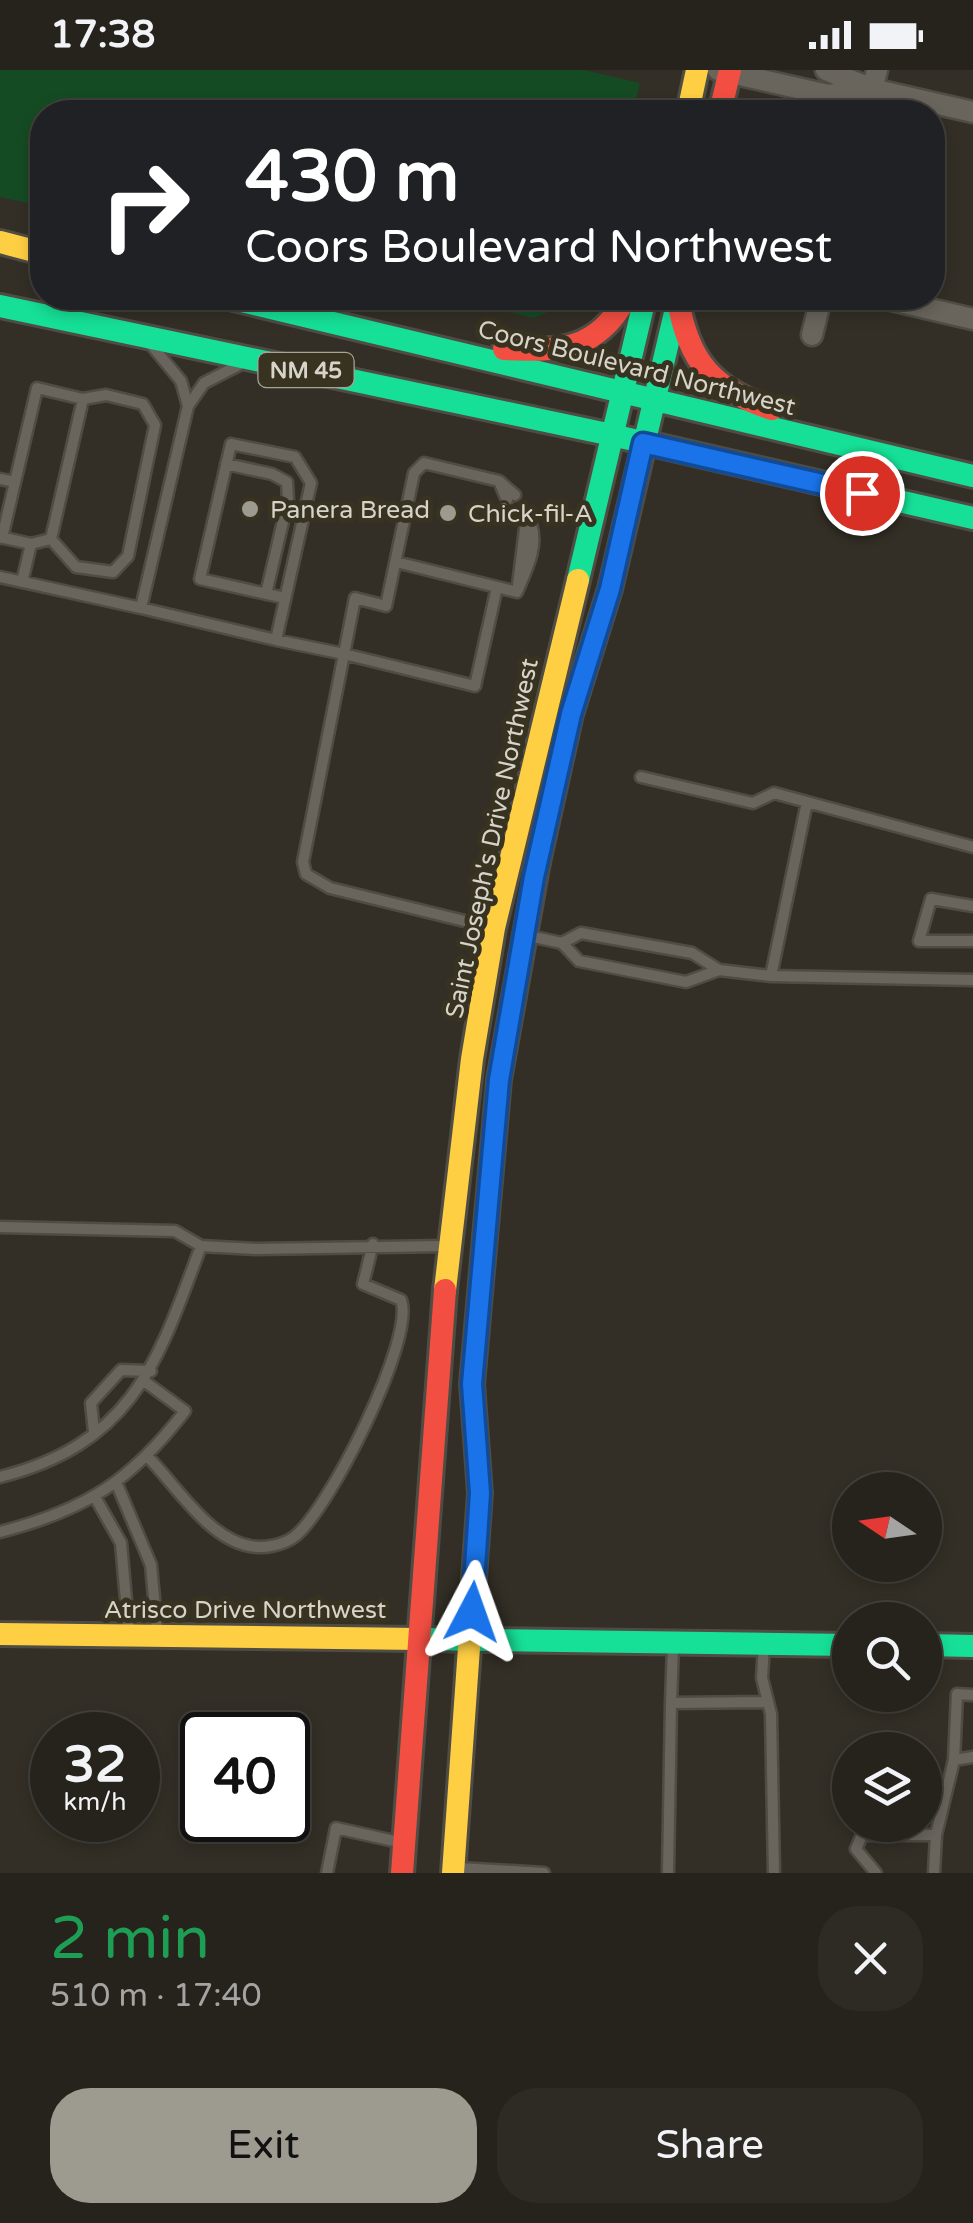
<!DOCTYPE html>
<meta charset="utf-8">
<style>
:root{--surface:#26231c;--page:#2e2b25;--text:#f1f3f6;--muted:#a4a4a3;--line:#42403b;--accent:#9d9a90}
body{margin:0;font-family:"Varela Round",sans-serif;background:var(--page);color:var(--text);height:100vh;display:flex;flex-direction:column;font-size:38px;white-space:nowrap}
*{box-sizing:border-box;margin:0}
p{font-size:32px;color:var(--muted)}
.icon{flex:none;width:55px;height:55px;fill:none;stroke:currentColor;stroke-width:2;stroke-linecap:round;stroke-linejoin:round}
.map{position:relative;height:1803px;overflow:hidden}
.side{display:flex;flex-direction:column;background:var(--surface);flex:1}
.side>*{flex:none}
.guide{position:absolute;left:30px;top:30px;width:915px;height:210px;border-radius:40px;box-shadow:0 5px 15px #0003,0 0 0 2px var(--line);background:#202124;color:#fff;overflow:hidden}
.needle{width:65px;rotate:283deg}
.tools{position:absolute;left:832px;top:1402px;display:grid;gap:20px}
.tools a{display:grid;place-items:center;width:110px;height:110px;border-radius:50%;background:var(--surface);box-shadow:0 5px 15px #0003,0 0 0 2px var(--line);font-size:50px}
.speed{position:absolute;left:30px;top:1642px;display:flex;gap:20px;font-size:50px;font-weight:700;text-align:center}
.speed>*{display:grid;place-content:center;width:130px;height:130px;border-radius:50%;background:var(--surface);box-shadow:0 5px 15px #0003,0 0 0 2px var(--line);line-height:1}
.speed small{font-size:25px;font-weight:400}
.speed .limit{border:5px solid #111;border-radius:15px;background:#fff;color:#111}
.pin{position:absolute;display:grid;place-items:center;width:85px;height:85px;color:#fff;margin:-42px;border:5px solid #fff;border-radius:50%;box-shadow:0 2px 10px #0007}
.me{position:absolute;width:110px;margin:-55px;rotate:4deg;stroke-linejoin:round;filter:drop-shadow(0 0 8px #0008)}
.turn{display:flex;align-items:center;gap:35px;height:210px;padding:0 50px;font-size:45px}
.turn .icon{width:130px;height:130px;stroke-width:2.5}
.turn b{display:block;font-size:70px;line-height:85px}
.round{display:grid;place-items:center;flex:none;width:105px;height:105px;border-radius:40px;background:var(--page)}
.overview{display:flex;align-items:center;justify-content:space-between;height:170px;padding:0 50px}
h1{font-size:60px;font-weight:600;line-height:75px;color:#1e9e55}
.primary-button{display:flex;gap:20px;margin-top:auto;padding:20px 50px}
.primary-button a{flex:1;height:115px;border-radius:40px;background:var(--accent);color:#111;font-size:40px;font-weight:600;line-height:115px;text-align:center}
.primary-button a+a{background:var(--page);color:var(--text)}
.status{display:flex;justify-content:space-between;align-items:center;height:70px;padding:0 50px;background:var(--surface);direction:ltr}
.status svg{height:28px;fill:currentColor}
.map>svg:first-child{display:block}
.green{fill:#154b23}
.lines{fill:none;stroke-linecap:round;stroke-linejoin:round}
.lane-casing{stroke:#4f4c44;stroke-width:15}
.street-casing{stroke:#4f4c44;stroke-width:25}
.fast-casing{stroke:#4f4c44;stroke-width:28}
.slow-casing{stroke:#4f4c44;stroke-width:28}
.jam-casing{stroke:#4f4c44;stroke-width:28}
.lane{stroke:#69655d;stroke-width:10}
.street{stroke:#69655d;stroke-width:20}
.fast{stroke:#16e098;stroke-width:22}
.slow{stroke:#ffcf43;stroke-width:22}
.jam{stroke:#f24e42;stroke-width:22}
.route-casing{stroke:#114b97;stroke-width:25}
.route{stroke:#1a73e8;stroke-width:18}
.poi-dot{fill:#9d9a90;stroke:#383221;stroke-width:4}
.labels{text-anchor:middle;stroke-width:10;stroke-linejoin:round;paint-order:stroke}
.shield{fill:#383221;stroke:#a7a397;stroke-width:2.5}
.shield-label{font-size:22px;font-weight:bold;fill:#d6d3c9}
.street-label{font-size:25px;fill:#d6d3c9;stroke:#383221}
.poi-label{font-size:25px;fill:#d6d3c9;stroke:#383221;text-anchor:start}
</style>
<div class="status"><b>17:38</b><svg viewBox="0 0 49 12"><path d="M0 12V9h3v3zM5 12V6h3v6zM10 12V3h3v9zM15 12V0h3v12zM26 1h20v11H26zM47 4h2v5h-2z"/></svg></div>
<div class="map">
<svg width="973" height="1803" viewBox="0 0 973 1803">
<rect width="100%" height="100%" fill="#332f26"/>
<!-- green -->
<path class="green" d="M0,0H584L640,13L633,42H42V136L0,127Z
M446,228H580L534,248Z"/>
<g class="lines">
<!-- lane casing -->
<g class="lane-casing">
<path id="lane" d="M153,277L181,311L188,336L204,313L239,295
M188,336L141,538L276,570L311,413L295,387L231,374L200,509L285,528
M226,394L272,404L287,412L288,430L266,524
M0,409L15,412L2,468
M499,411L515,425
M15,412L37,318L83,329L51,469L31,474
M0,467L31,474L22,512
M51,469L76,497L113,502L128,486L155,355L143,334L106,325L83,329
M396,492L517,522C525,502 539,478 531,454
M0,507L141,538
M518,515L525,459
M497,517L475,616L344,584L355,528L386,536L414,403L424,393L499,411L507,430
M276,570L344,584L303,792L306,804L330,818L489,857
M641,707L753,733L774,723L807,732
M973,777L807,732L771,906L973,910
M973,836L931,829L919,871H973
M529,866L562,873L579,891L686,912L719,900L771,906
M562,873L581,863L692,883L719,900
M0,1157L175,1161L201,1176L256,1179L444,1176
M94,1362L91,1333L121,1300L151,1301
M149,1388C177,1417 209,1469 250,1476C264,1479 283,1475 294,1467C328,1442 416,1268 401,1230L363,1214L373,1174
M0,1407C134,1373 158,1291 201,1176
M116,1412L151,1495L157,1560
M95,1427L121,1473L129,1564
M0,1462C86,1440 131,1411 185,1341L144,1311
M764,1575L762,1608L771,1644L774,1803
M673,1576L671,1633L768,1632
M954,1690L973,1687
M459,1798L544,1803
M327,1803L336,1758L403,1773
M668,1803L671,1633
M876,1803L856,1779L862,1765H936L954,1690L957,1624L973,1625
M934,1803L936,1765"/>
</g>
<!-- street casing -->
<g class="street-casing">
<path id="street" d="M718,0L828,25L872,19
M826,0L872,19L973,42
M867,42L877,0
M883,228L973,249
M812,265L821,228"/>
</g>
<!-- fast casing -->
<g class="fast-casing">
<path id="fast" d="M229,228L973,406
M0,236L612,365L973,448
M578,510L645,228
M538,792L571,644L610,519L678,230
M420,1569L850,1575
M925,1575L973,1576"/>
</g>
<!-- slow casing -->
<g class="slow-casing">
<path id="slow" d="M688,42L697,0
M0,172L42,183
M445,1220L472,989L494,858L578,510
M0,1564L420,1569
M453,1803L480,1423L472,1314L485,1167"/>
</g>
<!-- jam casing -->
<g class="jam-casing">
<path id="jam" d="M720,42L730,0
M678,230C688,291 713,320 772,339
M504,279C560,281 596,282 626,228
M485,1167L499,1010L538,792
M402,1803L445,1220"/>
</g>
<!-- lane -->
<use href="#lane" class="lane"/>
<!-- street -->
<use href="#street" class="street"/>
<!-- fast -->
<use href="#fast" class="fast"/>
<!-- slow -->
<use href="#slow" class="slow"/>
<!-- jam -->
<use href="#jam" class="jam"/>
</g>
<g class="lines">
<!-- route casing -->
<g class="route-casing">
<path id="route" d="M472,1542L480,1423L472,1314L499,1010L534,807L571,644L610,519L643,373L862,423"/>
</g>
<!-- route -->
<use href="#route" class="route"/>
</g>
<!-- markers -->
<g class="poi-dot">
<circle cx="250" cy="439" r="10"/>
<circle cx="448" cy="443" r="10"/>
</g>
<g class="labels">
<!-- shield labels -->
<rect class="shield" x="258.5" y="283" width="95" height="34" rx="8"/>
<g class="shield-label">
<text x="306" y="308">NM 45</text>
</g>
<!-- street labels -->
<g class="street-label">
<text transform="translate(637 297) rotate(14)" y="9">Coors Boulevard Northwest</text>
<text transform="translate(491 768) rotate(-78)" y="9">Saint Joseph's Drive Northwest</text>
<text x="245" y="1548">Atrisco Drive Northwest</text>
</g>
<!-- poi labels -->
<g class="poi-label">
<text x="270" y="448">Panera Bread</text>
<text x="468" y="452">Chick-fil-A</text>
</g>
</g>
</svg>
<div class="tools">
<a><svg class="needle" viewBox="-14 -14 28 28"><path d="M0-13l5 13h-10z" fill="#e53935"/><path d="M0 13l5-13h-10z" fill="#a4a4a3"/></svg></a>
<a><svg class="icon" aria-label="search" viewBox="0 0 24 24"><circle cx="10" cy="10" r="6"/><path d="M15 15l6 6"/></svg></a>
<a><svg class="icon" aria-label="layers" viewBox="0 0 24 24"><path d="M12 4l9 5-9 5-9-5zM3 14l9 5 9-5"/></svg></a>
</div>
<div class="speed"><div>32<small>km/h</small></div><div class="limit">40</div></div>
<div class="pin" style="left:862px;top:423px;background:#d93025"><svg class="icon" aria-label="arrive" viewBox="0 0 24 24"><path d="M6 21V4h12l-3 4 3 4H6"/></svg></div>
<svg class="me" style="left:472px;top:1542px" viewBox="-20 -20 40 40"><path d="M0-17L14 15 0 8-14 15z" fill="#1a73e8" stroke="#fff" stroke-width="4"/></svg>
<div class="guide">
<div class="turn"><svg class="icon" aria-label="right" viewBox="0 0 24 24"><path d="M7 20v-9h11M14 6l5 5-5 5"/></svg><div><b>430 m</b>Coors Boulevard Northwest</div></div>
</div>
</div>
<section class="side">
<div class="overview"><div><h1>2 min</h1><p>510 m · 17:40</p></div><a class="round"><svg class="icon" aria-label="close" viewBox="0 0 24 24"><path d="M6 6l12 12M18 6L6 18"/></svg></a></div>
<div class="primary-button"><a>Exit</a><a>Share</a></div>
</section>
